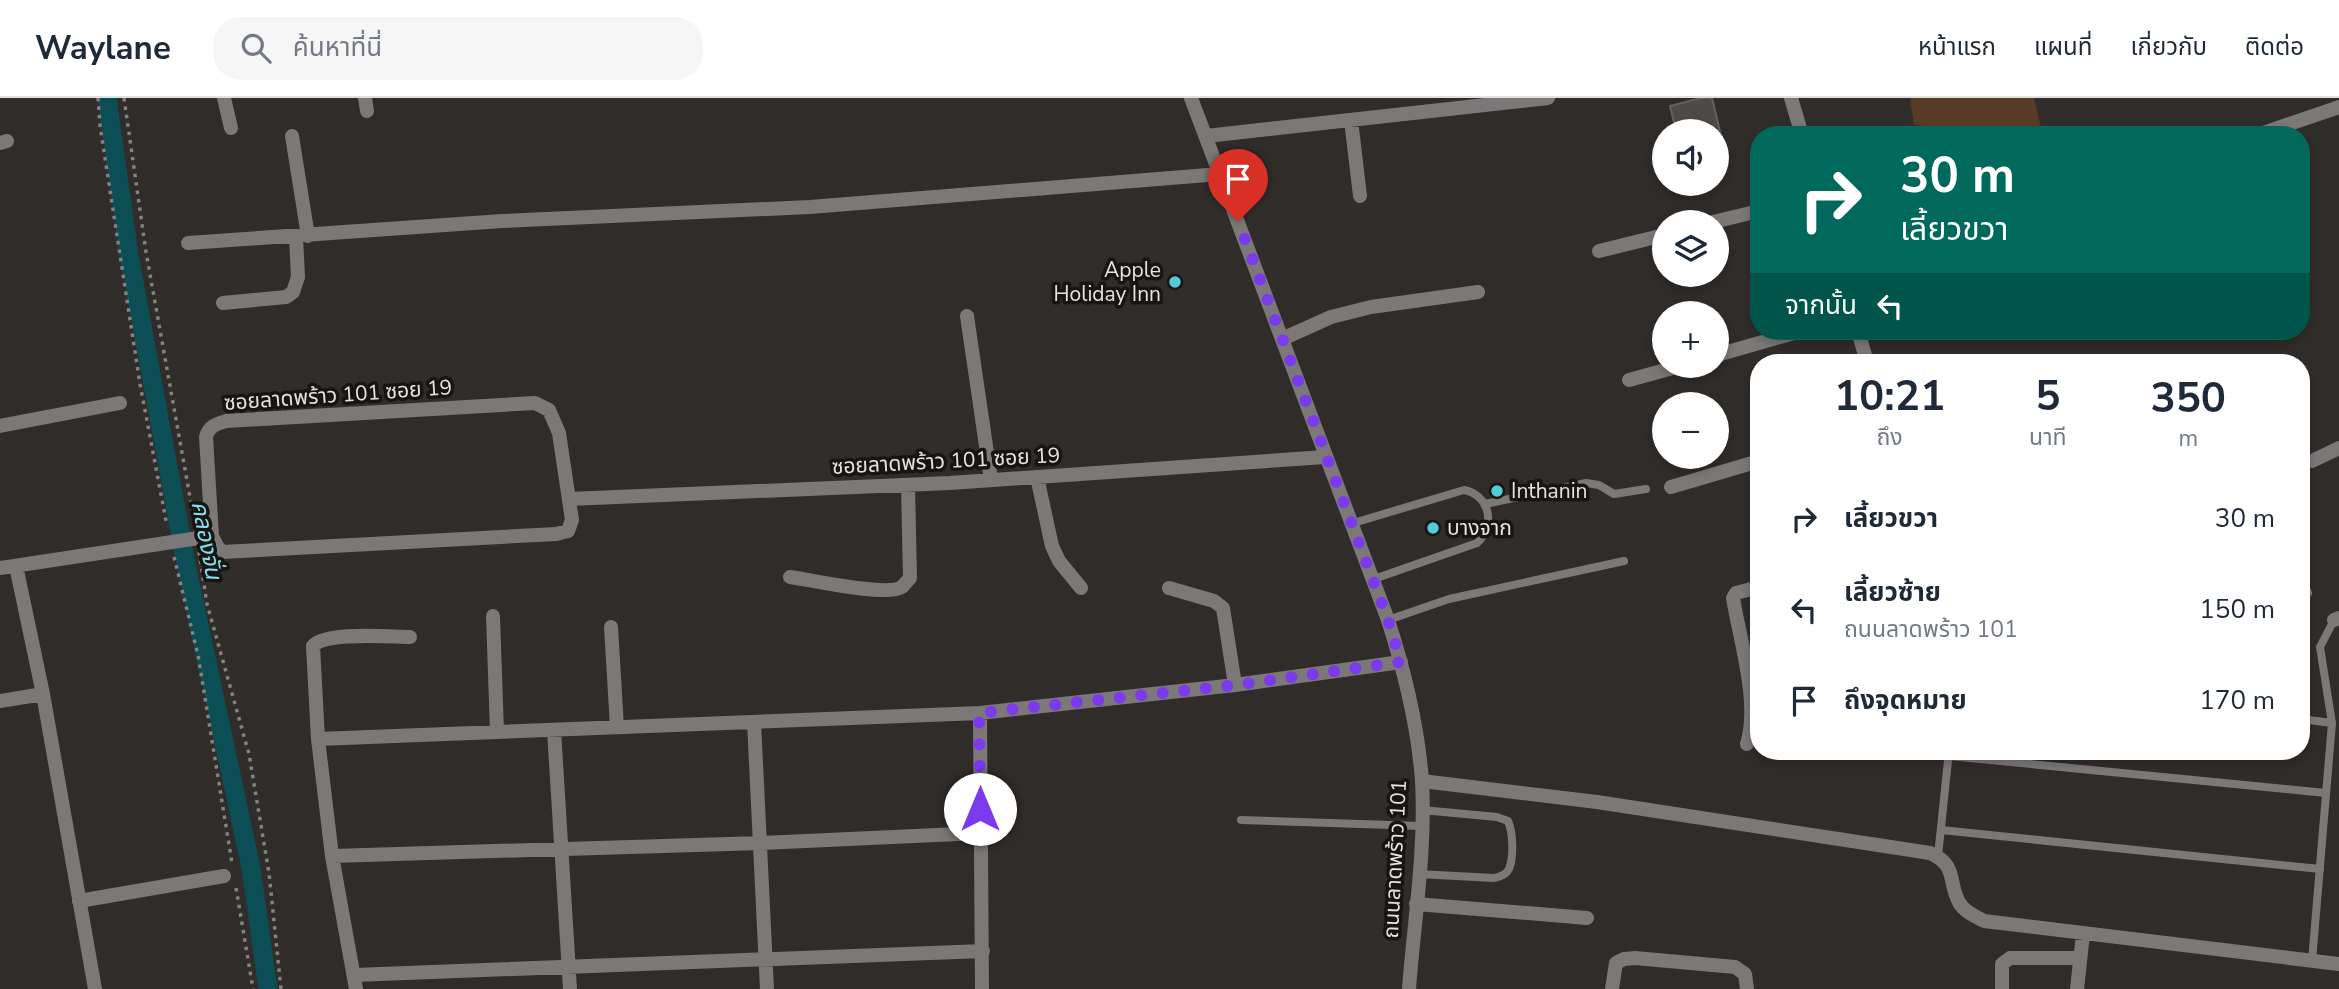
<!DOCTYPE html>
<html lang="th">
<meta charset="utf-8">
<style>
:root{--surface:#fff;--page:#f6f6f7;--text:#1f2937;--muted:#747a83;--line:#e0e1e3}
body{margin:0;font-family:"Nunito Sans","Noto Sans Thai",sans-serif;background:var(--page);color:var(--text);height:100vh;display:flex;flex-direction:column;font-size:26px;white-space:nowrap}
*{box-sizing:border-box;margin:0}
p{font-size:23px;color:var(--muted)}
.icon{flex:none;width:38px;height:38px;fill:none;stroke:currentColor;stroke-width:2;stroke-linecap:round;stroke-linejoin:round}
.map{position:relative;flex:1;overflow:hidden}
.panel{position:absolute;left:1750px;top:256px;width:560px;height:406px;display:flex;flex-direction:column;background:var(--surface);border-radius:28px;box-shadow:0 4px 10px #0003}
.panel>*{flex:none}
.top-card{position:absolute;left:1750px;top:28px;width:560px;height:214px;border-radius:28px;box-shadow:0 4px 10px #0003;background:#00695c;color:#fff;overflow:hidden}
.fabs{position:absolute;left:1652px;top:21px;display:grid;gap:14px}
.fabs a{display:grid;place-items:center;width:77px;height:77px;border-radius:50%;background:var(--surface);box-shadow:0 4px 10px #0003;font-size:35px}
.pin{position:absolute;display:grid;place-items:center;width:60px;height:60px;color:#fff;margin:-72px -30px;border-radius:50% 50% 50% 0;rotate:-45deg;box-shadow:0 0 7px #0007}
.pin .icon{rotate:45deg}
.me{position:absolute;width:77px;margin:-38px;rotate:0deg;stroke-linejoin:round;filter:drop-shadow(0 0 5px #0008)}
.turn{display:flex;align-items:center;gap:24px;height:147px;padding:0 35px;font-size:32px}
.turn .icon{width:91px;height:91px;stroke-width:2.5}
.turn b{display:block;font-size:49px;line-height:60px}
.then{display:flex;align-items:center;height:66px;padding:0 35px;background:#0003;gap:14px;font-size:26px}
.eta{display:flex;justify-content:space-evenly;align-items:center;height:119px;text-align:center}
.eta b{font-size:42px;font-weight:700;line-height:49px}
ul{padding:0;list-style:none}
li{display:flex;align-items:center;gap:21px;height:91px;padding:0 35px}
li div{flex:1}
li b{display:block;font-size:26px}
li em{font-style:normal}
header{display:flex;align-items:center;gap:42px;box-sizing:border-box;height:98px;padding:0 35px;background:var(--surface);border-bottom:2px solid var(--line)}
header strong{font-size:33px}
nav{display:flex;gap:38px;margin-inline-start:auto;font-size:24px}
.search{width:490px;height:63px;background:var(--page);display:flex;align-items:center;gap:18px;box-sizing:border-box;padding:0 24px;border-radius:28px;color:var(--muted);font-size:26px}
.map>svg:first-child{display:block}
.green{fill:#593a27}
.lines{fill:none;stroke-linecap:round;stroke-linejoin:round}
.canal{stroke:#0c4e55;stroke-width:19}
.building{fill:#4e4a47;stroke:#65605d;stroke-width:2}
.path{stroke:#84817e;stroke-width:3.5;stroke-dasharray:3.5 5;stroke-linecap:butt}
.service{stroke:#7b7877;stroke-width:8}
.minor{stroke:#7b7877;stroke-width:14}
.tertiary{stroke:#7b7877;stroke-width:14}
.route{stroke:#7c3aed;stroke-width:12;stroke-dasharray:0 21.6}
.poi-dot{fill:#52cbd9;stroke:#171513;stroke-width:2.5}
.labels{text-anchor:middle;stroke-width:7;stroke-linejoin:round;paint-order:stroke}
.poi-label{font-size:21px;fill:#e5e2e0;stroke:#171513;text-anchor:start}
.street-label{font-size:21px;fill:#e5e2e0;stroke:#171513}
.water-label{font-size:23px;font-style:italic;fill:#82e1ed;stroke:#171513}
</style>
<header>
<strong>Waylane</strong>
<div class="search"><svg class="icon" aria-label="search" viewBox="0 0 24 24"><circle cx="10" cy="10" r="6"/><path d="M15 15l6 6"/></svg>ค้นหาที่นี่</div>
<nav><a>หน้าแรก</a><a>แผนที่</a><a>เกี่ยวกับ</a><a>ติดต่อ</a></nav>
</header>
<div class="map">
<svg width="2339" height="891" viewBox="0 0 2339 891">
<rect width="100%" height="100%" fill="#302c29"/>
<!-- green -->
<path class="green" d="M1910,0H2034L2042,34L1990,36L1914,27Z"/>
<g class="lines">
<!-- canal -->
<path class="canal" d="M107,0L129,157L187,471L251,770L268,891"/>
</g>
<!-- building -->
<path class="building" d="M1701,0H1712L1724,50L1717,52V33H1676L1670,8Z"/>
<g class="lines">
<!-- path -->
<path class="path" d="M98,0L100,28L140,286L167,428
M124,0L146,154L193,416
M199,454L207,506L249,656L269,775L281,891
M174,459L198,557L232,765
M236,790L253,891"/>
<!-- service -->
<path class="service" d="M1485,406L1586,385L1599,387L1614,396L1646,391
M1350,426L1464,392C1490,397 1496,428 1477,445L1371,482
M1388,522L1449,501L1624,463
M2301,621L2332,625
M1949,658L2326,695
M1241,722L1421,728
M1941,732L2320,771
M1938,758L1949,653
M1418,776L1494,780C1500,779 1506,777 1509,771C1514,759 1513,734 1508,723L1497,719L1422,712
M2312,863L2332,625L2320,549L2334,522"/>
<!-- minor -->
<path class="minor" d="M224,0L231,30
M365,0L367,13
M1791,0L1802,37
M1351,22L1360,98
M2257,37L2339,9
M292,38L308,138
M1206,38L1548,0
M0,45L7,43
M1713,124L1759,113
M188,145L502,123L810,109L1220,76
M1599,153L1664,137
M223,205L286,199L293,194L298,179L296,139
M967,218L991,382
M1858,233L1867,264
M1282,241L1331,219L1371,209L1478,194
M1717,257L1801,233
M1629,282L1680,268
M535,305L549,312L559,335L572,422L568,433L556,436L222,454L217,448L212,438L206,339C209,328 216,326 226,323Z
M0,328L120,305
M2312,363L2339,350
M1037,379L1052,448L1059,463L1081,490
M1671,389L1759,363
M569,401L950,385L1325,359
M16,468L43,596L95,891
M0,470L212,438
M790,479C811,482 887,499 902,489C905,486 907,483 910,480L908,387
M1169,490L1214,503L1223,510L1235,587
M2301,496L2305,495
M493,518L497,634
M2334,522L2339,520
M611,529L617,629
M0,603L43,596
M980,615L982,891
M754,624L767,891
M554,632L570,891
M318,641L980,615L1235,587L1401,564
M1747,646C1760,605 1740,543 1733,500L1736,495L1759,489
M1422,683L1597,704L1930,755C1959,768 1947,785 1960,806C1966,815 1975,818 1984,823L2339,866
M332,758L761,745L980,735
M79,803L224,778
M1416,806L1587,820
M354,877L983,853
M356,891L332,758L318,641L313,548C326,533 390,539 410,539
M1612,891L1616,865L1624,861L1635,860L1735,869L1745,876L1747,891
M2002,891V866L2010,860H2080
M2077,891L2083,836"/>
<!-- tertiary -->
<path class="tertiary" d="M1191,0L1388,522C1405,575 1418,627 1422,683C1426,752 1414,823 1409,891"/>
</g>
<g class="lines">
<!-- route -->
<path class="route" d="M980,711L979,615L1236,587L1401,564L1388,522L1238,123"/>
</g>
<!-- markers -->
<g class="poi-dot">
<circle cx="1175" cy="184" r="7"/>
<circle cx="1497" cy="393" r="7"/>
<circle cx="1433" cy="430" r="7"/>
</g>
<g class="labels">
<!-- poi labels -->
<g class="poi-label">
<text x="1161" y="179" text-anchor="end">Apple<tspan x="1161" dy="24">Holiday Inn</tspan></text>
<text x="1511" y="400">Inthanin</text>
<text x="1447" y="437">บางจาก</text>
</g>
<!-- street labels -->
<g class="street-label">
<text transform="translate(338 297) rotate(-4)" y="7">ซอยลาดพร้าว 101 ซอย 19</text>
<text transform="translate(946 363) rotate(-3)" y="7">ซอยลาดพร้าว 101 ซอย 19</text>
<text transform="translate(1395 761) rotate(-87)" y="7">ถนนลาดพร้าว 101</text>
</g>
<!-- water labels -->
<g class="water-label">
<text transform="translate(207 442) rotate(79)" y="8">คลองจั่น</text>
</g>
</g>
</svg>
<div class="fabs">
<a><svg class="icon" aria-label="sound" viewBox="0 0 24 24"><path d="M4 9h4l5-4v14l-5-4H4zM17 9q2 3 0 6"/></svg></a>
<a><svg class="icon" aria-label="layers" viewBox="0 0 24 24"><path d="M12 4l9 5-9 5-9-5zM3 14l9 5 9-5"/></svg></a>
<a>+</a>
<a>−</a>
</div>
<div class="pin" style="left:1238px;top:123px;background:#d93025"><svg class="icon" aria-label="arrive" viewBox="0 0 24 24"><path d="M6 21V4h12l-3 4 3 4H6"/></svg></div>
<svg class="me" style="left:980px;top:711px" viewBox="-20 -20 40 40"><circle r="19" fill="#fff"/><path d="M0-13L10 11 0 6-10 11z" fill="#7c3aed"/></svg>
<div class="top-card">
<div class="turn"><svg class="icon" aria-label="right" viewBox="0 0 24 24"><path d="M7 20v-9h11M14 6l5 5-5 5"/></svg><div><b>30 m</b>เลี้ยวขวา</div></div>
<div class="then">จากนั้น<svg class="icon" aria-label="left" viewBox="0 0 24 24"><path d="M17 20v-9H6M10 6l-5 5 5 5"/></svg></div>
</div>
<section class="panel">
<div class="eta">
<div><b>10:21</b><p>ถึง</p></div>
<div><b>5</b><p>นาที</p></div>
<div><b>350</b><p>m</p></div>
</div>
<ul>
<li><svg class="icon" aria-label="right" viewBox="0 0 24 24"><path d="M7 20v-9h11M14 6l5 5-5 5"/></svg><div><b>เลี้ยวขวา</b></div><em>30 m</em></li>
<li><svg class="icon" aria-label="left" viewBox="0 0 24 24"><path d="M17 20v-9H6M10 6l-5 5 5 5"/></svg><div><b>เลี้ยวซ้าย</b><p>ถนนลาดพร้าว 101</p></div><em>150 m</em></li>
<li><svg class="icon" aria-label="arrive" viewBox="0 0 24 24"><path d="M6 21V4h12l-3 4 3 4H6"/></svg><div><b>ถึงจุดหมาย</b></div><em>170 m</em></li>
</ul>
</section>
</div>
